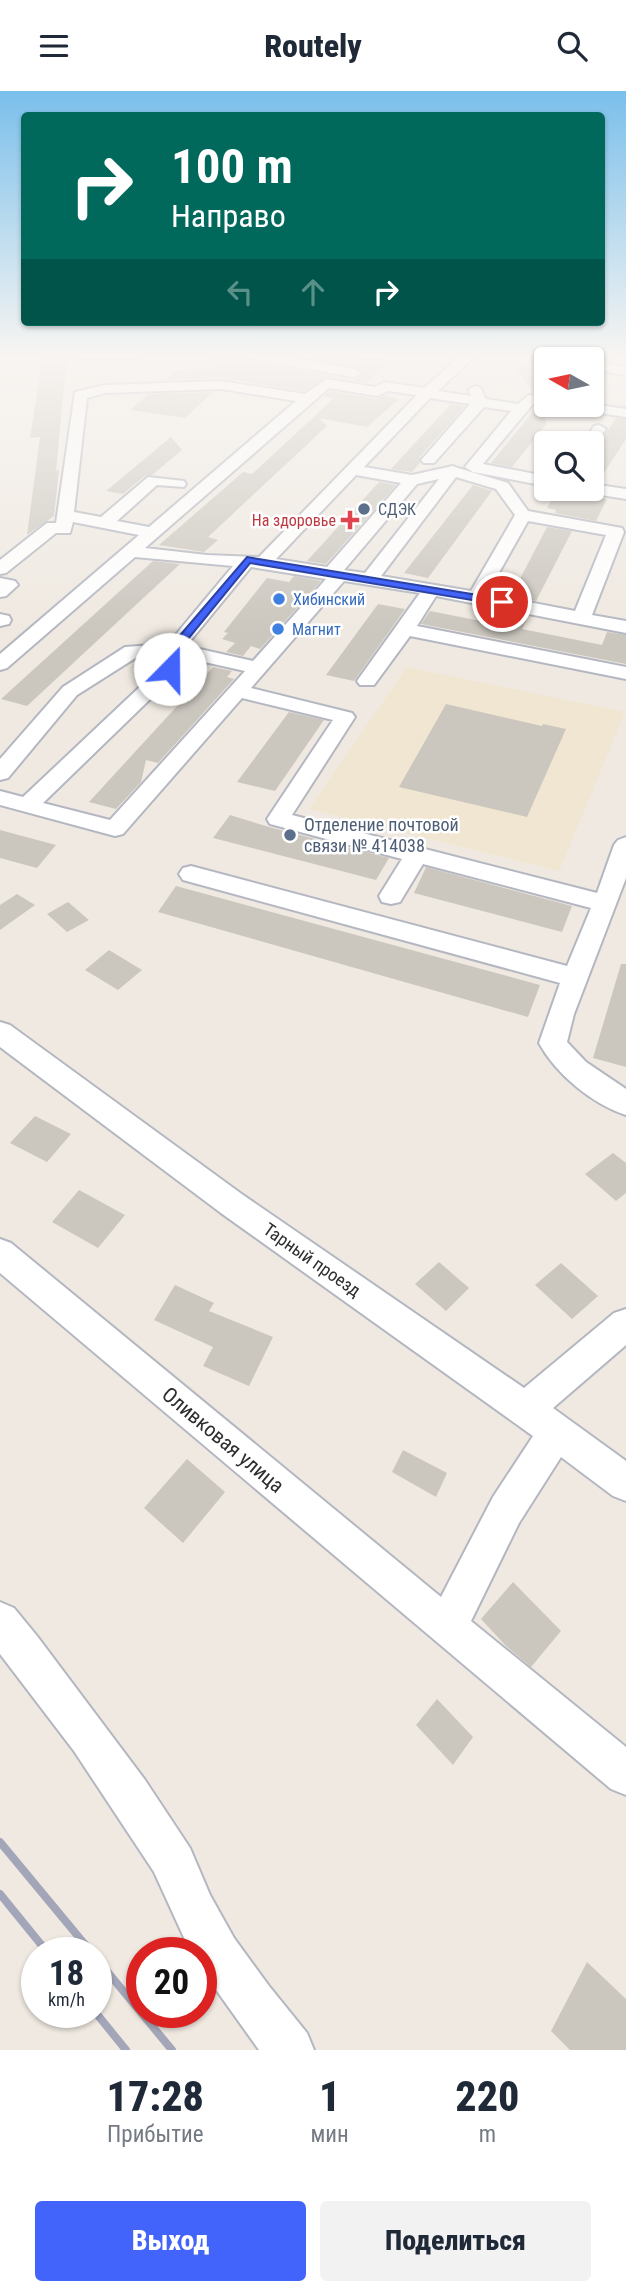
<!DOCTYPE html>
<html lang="ru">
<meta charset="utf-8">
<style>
:root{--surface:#fff;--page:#f2f2f3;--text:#1f2937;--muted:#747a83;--accent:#4264fb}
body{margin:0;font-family:"Roboto Condensed",sans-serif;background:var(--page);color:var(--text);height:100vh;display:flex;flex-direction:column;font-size:26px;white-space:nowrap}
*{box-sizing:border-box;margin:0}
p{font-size:23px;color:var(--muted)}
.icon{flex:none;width:38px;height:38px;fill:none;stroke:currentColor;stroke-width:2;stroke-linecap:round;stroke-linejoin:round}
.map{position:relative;height:1959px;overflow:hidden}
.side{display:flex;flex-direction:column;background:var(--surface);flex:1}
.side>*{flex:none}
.banner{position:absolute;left:21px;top:21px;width:584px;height:214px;border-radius:7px;box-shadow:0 2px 5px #0004;background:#00695c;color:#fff;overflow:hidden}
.needle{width:46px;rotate:279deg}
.buttons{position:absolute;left:534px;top:256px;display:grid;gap:14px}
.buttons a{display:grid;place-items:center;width:70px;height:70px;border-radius:7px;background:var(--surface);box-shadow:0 2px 5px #0004;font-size:35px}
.speed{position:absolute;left:21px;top:1846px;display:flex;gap:14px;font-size:35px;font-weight:700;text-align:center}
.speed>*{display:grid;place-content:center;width:91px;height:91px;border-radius:50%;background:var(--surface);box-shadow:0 2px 5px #0004;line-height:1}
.speed small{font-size:18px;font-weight:400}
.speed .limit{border:10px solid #d22;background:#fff;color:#111}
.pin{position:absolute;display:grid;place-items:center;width:60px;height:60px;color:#fff;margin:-30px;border:4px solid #fff;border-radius:50%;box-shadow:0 2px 7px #0007}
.me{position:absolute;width:77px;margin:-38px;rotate:22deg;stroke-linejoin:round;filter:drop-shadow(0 0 5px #0008)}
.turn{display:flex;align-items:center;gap:24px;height:147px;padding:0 35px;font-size:32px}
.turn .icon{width:91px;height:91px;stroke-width:2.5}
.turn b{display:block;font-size:49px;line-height:60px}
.lanes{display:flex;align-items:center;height:66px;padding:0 35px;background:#0003;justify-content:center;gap:35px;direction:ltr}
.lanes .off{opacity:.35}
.eta{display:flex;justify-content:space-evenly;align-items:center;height:119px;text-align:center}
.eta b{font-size:42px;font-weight:800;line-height:49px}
.button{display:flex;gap:14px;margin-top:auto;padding:14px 35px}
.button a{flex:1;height:80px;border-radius:7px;background:var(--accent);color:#fff;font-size:28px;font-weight:800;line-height:80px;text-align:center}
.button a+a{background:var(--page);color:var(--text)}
header{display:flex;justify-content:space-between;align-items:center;height:91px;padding:0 35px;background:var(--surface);font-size:32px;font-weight:800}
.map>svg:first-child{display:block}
.education{fill:#f0e6d1}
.building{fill:#cbc7bf}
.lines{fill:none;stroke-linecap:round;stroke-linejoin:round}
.minor-casing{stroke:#b4b7c1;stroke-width:4}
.minor{fill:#fff;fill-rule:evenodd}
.rail{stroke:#a3a6b8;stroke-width:8}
.route{fill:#4264fb;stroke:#2b41a3;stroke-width:2}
.service-dot{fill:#5c6f8a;stroke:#fff;stroke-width:2.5}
.health-dot{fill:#e0444e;stroke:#fff;stroke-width:2.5}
.shop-dot{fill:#3f7fe0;stroke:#fff;stroke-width:2.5}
.labels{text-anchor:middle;stroke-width:5;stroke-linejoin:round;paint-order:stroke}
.far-service-label{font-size:16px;fill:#4e5e75;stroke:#fff;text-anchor:start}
.far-health-label{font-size:16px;fill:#be3a42;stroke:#fff;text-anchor:end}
.far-shop-label{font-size:16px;fill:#366cbe;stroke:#fff;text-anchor:start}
.service-label{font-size:18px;fill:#4e5e75;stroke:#fff;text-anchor:start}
.street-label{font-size:18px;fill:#2e2e2e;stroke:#fff}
.near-street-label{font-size:21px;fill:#2e2e2e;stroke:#fff}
</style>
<header><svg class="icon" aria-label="menu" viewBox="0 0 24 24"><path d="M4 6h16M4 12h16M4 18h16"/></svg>Routely<svg class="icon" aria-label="search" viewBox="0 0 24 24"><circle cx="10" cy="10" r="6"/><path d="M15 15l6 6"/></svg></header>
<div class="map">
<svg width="626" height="1959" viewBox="0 0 626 1959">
<rect width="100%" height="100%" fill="#efe9e1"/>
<!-- education -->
<path class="education" d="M407,576L625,621L559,780L309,718Z"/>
<!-- building -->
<path class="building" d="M43,264H67L56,380L59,378L54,425L27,444L40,346L30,347Z
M215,264H242L251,271L354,289L363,283L355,276L293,264H358L391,270L366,292L326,285L304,300L221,287L165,289L177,279L214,277Z
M515,275L546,276V303L534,302Z
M330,300L378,308L384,305L399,308L367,336L319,327L327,335L208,446L218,449L204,461L159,454L243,381L252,383L334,307L324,305Z
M213,301L185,327L130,319L148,303Z
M451,313L465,315L419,367L420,372L412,381L391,378Z
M537,316H546V333L512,376L491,372Z
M616,327L626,328V348L598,391H592V364Z
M171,346L182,359L152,384H146L123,403L106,400Z
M379,391L396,394L326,473L307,470Z
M473,394L492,400L428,487L404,482Z
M557,399L587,404L607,408L596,430L555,422L556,419L547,417Z
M547,436L572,440L536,510L511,505Z
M153,470L180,473L27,615L1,608Z
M294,485L321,490L260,558L251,555L243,565L226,561L235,552L222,548L228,542L224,541L267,487L289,491Z
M378,513L405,518L354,590L326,584Z
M430,520L496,533L503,521L528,526L522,538L602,554L607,541L626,544V573L421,533Z
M213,576L232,580L227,586L234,588L158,672L146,669L141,691L116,718L89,711Z
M446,613L542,635L543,633L566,638L527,726L399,696Z
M289,621L324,629L275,700L237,691Z
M230,724L269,736L389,767L376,789L213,747Z
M0,739L56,754L37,777L0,767Z
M426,776L572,815L562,841L414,802Z
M176,795L540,894L528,926L158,821Z
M17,803L35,814L0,839V814Z
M68,811L89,829L67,841L47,823Z
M109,859L142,879L118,899L85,879Z
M621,873H626V976L593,967Z
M35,1025L71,1043L47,1071L10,1052Z
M613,1062L626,1072V1102L616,1110L585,1083Z
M79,1099L125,1124L98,1157L52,1131Z
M439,1171L469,1197L446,1220L415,1193Z
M561,1172L598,1205L572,1228L535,1194Z
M175,1194L214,1212L209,1220L273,1246L249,1295L203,1275L213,1256L154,1229Z
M403,1359L447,1382L436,1406L392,1381Z
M187,1368L225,1401L183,1452L144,1417Z
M513,1491L561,1540L531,1576L506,1555L481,1528Z
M437,1608L473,1646L453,1674L416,1634Z
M587,1871L626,1908V1959H570L551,1940Z"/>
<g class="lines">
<!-- minor casing -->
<g class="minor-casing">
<path id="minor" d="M78,264H142L136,268H84Z
M245,264H276L354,278L361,282L354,286L251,268Z
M462,264H476L438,300L471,305L468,299L475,295L480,296L486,308L518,313L529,304L546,306V313H550H533L483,373L546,385V395L473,381L465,376L511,320L484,316L434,372H424L421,369L424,366L470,313L430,307L364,376L412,384L453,375L458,377L508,392L528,420L622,437L624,441L592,524L626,530V542L436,505L417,535L626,576V588L410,545L374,594H360L357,590L420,502L344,490L251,597L352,622L355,626L292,724L597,802L614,754L618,749L626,746V787L574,923L567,951L586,971L626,998V1024C592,1013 556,983 539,952L560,892L183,789L179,783L183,777L191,775L567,875L591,817L423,773L400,811L391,813L382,811L379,805L402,768L270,733L267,728L333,629L242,607L123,743L115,745L0,714V700L23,706L161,576L163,564L137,566L77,604L8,687L0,689V668L63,596L125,556L168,553L233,475L135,466L7,577L0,579V563L139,444L73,431L70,442H56L6,482L0,483V469L47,432H56L75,301L105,294L221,290L305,303L326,288L375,296L385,291L424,297ZM329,297L378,305L388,300L417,304L259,466L207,464L145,457ZM221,298L296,310L149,436L117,430L157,394L184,396L186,393L184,390L148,386L101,426L74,421L87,307L105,302ZM356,384L401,392L327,476L276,468ZM456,386L496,398L515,424L471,500L381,485ZM439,388L365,482L344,479L417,393ZM528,430L606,444L575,520L487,503ZM251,476L326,488L253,570L186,555ZM182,566L245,580L110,729L43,712L177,582Z
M532,264H559L563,268L546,270Z
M592,270L626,276V284L592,278Z
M559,313H592L626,318V326L566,317Z
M599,334L606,338L595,355L592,356V352H583L594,335Z
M592,393L626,398V408L589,402L581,397H592Z
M0,487L15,490L18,494L6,505L0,506Z
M0,523L9,525L11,529L9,533L0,535Z
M0,931L10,934L243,1104L524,1297L614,1222L626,1218V1254L553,1317L626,1370V1410L613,1405L561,1366L519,1432L471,1530L626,1656V1704L611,1698L0,1182V1148L11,1152L441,1506L493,1406L533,1345L221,1122L0,956Z
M0,1511L14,1517L37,1545L145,1689L190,1757L210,1804L234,1847L269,1895L307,1942L314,1959H259L202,1879L201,1862H191L154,1781L74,1660L0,1563Z"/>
</g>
<!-- minor -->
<use href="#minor" class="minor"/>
<!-- rail -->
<path class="rail" d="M0,1751L92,1862
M0,1803L48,1862
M96,1867L172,1959
M96,1922L126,1959"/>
</g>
<!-- sky -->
<linearGradient id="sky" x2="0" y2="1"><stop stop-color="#7abfeb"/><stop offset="0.49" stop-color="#f8f5f2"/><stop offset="1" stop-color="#f8f5f2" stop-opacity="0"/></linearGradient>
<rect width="626" height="539" fill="url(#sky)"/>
<!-- route -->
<path class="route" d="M247,466L502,508L507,511L502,514L250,472L179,559L174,581H166L170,556Z"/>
<!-- markers -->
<g class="service-dot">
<circle cx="364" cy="418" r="7"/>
<circle cx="290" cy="744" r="7"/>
</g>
<path class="health-dot" d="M346.5 418.5h7v7h7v7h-7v7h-7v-7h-7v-7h7z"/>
<g class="shop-dot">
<circle cx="279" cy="508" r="7"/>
<circle cx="278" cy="538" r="7"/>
</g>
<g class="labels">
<!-- far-service labels -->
<g class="far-service-label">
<text x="378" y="424">СДЭК</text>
</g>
<!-- far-health labels -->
<g class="far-health-label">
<text x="336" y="435">На здоровье</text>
</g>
<!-- far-shop labels -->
<g class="far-shop-label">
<text x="293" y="514">Хибинский</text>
<text x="292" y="544">Магнит</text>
</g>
<!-- service labels -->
<g class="service-label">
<text x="304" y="740">Отделение почтовой<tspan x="304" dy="21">связи № 414038</tspan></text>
</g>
<!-- street labels -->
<g class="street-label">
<text transform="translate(312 1169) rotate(35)" y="6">Тарный проезд</text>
</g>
<!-- near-street labels -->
<g class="near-street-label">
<text transform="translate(223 1349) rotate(40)" y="7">Оливковая улица</text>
</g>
</g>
</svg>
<div class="buttons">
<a><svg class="needle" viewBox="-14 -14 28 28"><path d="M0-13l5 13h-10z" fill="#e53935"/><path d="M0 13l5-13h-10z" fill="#747a83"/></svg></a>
<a><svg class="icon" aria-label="search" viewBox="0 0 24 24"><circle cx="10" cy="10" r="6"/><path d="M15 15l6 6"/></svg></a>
</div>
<div class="speed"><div>18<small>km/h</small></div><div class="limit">20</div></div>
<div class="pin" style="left:502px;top:511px;background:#d93025"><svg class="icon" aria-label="arrive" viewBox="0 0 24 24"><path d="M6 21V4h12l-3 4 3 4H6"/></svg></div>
<svg class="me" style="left:170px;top:578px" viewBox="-20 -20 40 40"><circle r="19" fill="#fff"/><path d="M0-13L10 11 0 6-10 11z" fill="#4264fb"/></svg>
<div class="banner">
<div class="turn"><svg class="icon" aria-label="right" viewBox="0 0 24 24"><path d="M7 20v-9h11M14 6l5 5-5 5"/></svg><div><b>100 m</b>Направо</div></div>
<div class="lanes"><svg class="icon off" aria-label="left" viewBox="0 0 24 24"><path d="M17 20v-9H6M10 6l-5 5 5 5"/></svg><svg class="icon off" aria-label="ahead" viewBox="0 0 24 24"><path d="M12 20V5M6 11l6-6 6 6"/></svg><svg class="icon" aria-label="right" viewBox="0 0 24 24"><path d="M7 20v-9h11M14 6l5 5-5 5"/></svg></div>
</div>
</div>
<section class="side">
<div class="eta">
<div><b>17:28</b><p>Прибытие</p></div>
<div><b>1</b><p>мин</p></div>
<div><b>220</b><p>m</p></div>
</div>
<div class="button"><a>Выход</a><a>Поделиться</a></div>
</section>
